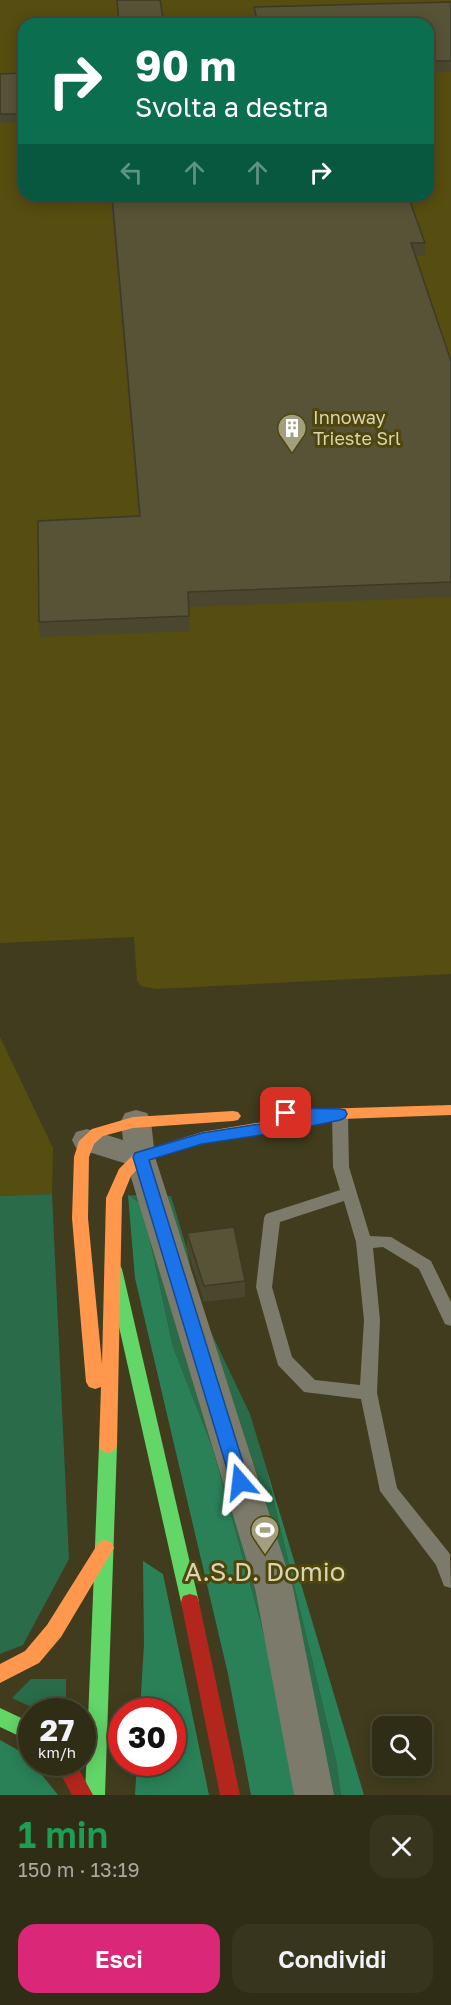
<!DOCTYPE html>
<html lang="it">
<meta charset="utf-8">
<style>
:root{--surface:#302d16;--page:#38351f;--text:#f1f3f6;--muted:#a8a8a1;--line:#4b4935;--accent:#db2777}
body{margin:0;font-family:"Golos Text",sans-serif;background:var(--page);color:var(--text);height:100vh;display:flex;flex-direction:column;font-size:22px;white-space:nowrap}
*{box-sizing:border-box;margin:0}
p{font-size:20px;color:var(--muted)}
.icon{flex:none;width:33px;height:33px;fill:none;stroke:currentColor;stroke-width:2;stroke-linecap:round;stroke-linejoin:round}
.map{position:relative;height:1795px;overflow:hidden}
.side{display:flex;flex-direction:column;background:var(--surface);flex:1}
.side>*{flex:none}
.banner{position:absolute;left:18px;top:18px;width:416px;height:183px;border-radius:18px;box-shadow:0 3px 15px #0003,0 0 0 2px var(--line);background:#0b6e4f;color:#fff;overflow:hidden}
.fabs{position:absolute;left:372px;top:1716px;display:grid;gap:12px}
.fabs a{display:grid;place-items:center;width:60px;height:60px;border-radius:12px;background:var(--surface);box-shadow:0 3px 15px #0003,0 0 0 2px var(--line);font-size:30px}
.speed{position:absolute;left:18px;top:1698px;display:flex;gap:12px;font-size:30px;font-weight:700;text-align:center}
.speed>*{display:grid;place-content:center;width:78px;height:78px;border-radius:50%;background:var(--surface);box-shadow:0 3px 15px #0003,0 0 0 2px var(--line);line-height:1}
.speed small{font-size:15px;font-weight:400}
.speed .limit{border:9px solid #d22;background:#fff;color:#111}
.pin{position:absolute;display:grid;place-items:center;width:51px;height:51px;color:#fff;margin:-26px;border-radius:12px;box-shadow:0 3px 9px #0006}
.me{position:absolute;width:66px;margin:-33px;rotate:343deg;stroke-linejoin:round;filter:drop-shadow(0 0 4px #0008)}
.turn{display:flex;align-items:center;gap:21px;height:126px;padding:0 18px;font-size:27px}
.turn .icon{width:78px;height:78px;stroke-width:2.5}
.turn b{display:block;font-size:42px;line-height:51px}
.lanes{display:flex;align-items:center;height:57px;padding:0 18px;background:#0003;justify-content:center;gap:30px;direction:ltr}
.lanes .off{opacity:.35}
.round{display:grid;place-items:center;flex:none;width:63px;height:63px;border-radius:18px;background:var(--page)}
.summary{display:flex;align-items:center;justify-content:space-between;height:102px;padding:0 18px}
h1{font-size:36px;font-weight:600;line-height:45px;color:#1e9e55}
.button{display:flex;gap:12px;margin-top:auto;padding:12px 18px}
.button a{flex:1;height:69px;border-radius:18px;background:var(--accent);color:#fff;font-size:24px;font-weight:600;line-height:69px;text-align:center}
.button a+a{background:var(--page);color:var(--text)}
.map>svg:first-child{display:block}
.built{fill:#564d10;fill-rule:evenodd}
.green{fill:#2a6b4a}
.forest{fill:#2a8158}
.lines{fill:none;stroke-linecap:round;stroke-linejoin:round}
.lane{fill:#7c7a6a;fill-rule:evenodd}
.street{fill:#7c7a6a;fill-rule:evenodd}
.fast{fill:#63d668;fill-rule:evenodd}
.slow{fill:#ff974d;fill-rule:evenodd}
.jam{fill:#b3261e;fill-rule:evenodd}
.wall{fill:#4b472f}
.building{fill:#575337;stroke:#3d3a26;stroke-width:1.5}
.route{fill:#1a73e8;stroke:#114b97;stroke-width:1.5}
.labels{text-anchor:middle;stroke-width:6;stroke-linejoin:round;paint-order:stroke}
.far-poi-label{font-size:18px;fill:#d9d4b2;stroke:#4f460e;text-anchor:start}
.near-poi-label{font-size:26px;fill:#d9d4b2;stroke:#4f460e}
</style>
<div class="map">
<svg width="451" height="1795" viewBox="0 0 451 1795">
<rect width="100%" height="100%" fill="#403c1d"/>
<!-- built -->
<path class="built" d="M0,0H451V974L156,989L141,986L137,981L134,937L0,943ZM24,24H428V195H24Z
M0,1037L53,1148L52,1194L0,1196Z"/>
<!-- green -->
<path class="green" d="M52,1194L69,1559L23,1645L0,1654V1196Z
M128,1195L171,1196L187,1249L197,1303L250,1414L264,1460L336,1760L341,1795H296L269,1653L213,1449L173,1347L142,1204Z
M31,1679H66V1711H40L12,1698Z"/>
<!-- forest -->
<path class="forest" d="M128,1195L142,1204L173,1347L213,1449L269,1653L296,1795H251L228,1674L135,1278Z
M264,1460L364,1795H341L336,1760Z
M143,1561L163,1574L209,1795H135L137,1763L172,1762V1712L140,1711L144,1644Z
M0,1740L25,1754L58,1795H0Z"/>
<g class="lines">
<!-- lane -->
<path class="lane" d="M340,1109L345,1110L348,1114L349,1167L370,1236L391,1237L431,1261L451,1302V1326L445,1324L419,1269L383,1247L373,1248L380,1320L377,1393L397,1488L450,1554L451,1588L444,1586L436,1565L380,1491L361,1399L304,1392L278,1365L256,1287L264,1218L266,1214L340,1190L333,1167L332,1114L335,1110ZM344,1201L356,1242L364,1320L360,1385L315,1380L292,1357L272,1287L280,1222Z"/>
<!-- street -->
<path class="street" d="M136,1110L147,1113L151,1121L155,1157L293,1588L334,1795H294L255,1588L127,1164L76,1148L72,1140L76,1132L87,1129L123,1140L121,1121L125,1113Z"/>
<!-- fast -->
<path class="fast" d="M114,1263L120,1265L122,1269L199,1602L197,1608L190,1610L183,1608L181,1602L106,1269L108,1265Z
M108,1439L114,1441L117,1446L105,1795H85L99,1446L102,1441Z
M0,1708L32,1723V1742L0,1727Z"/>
<!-- slow -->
<path class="slow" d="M451,1105V1115L342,1119L202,1144L145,1161L131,1176L122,1198L117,1446L114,1451L108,1453L102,1451L99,1446L101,1387L95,1389L89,1387L86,1382L72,1218L74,1157L79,1141L92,1129L133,1117L233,1111L238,1112L241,1116L238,1120L233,1121L133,1128L103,1136L94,1144L89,1157L88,1218L102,1364L106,1198L119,1169L135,1153L202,1132L311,1114L313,1110L318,1109Z
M105,1540L111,1542L114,1548L61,1637L39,1663L0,1683V1664L25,1651L47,1625L99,1542Z"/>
<!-- jam -->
<path class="jam" d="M190,1594L197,1596L199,1602L240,1795H220L181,1602L183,1596Z
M54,1762H75L93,1795H72Z"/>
</g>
<!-- wall -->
<path class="wall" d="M451,2V72L428,73V24H255L254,18V7Z
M21,73V122L0,123V74Z
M33,195H410V202L425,243V256H416L451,361V597L189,607L190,631L40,637L39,622L139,516L111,202L34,204Z
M187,1233L245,1281V1297L204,1302L187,1250Z"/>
<!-- building -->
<path class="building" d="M117,0H160L164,24H119Z
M451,2V61H428V24H258L254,7Z
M21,73L20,114H0V74Z
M112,195H410L411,196H408L425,243H411L451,361V582L188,592L189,616L39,622L38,521L140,516Z
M234,1227L245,1281L204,1286L187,1233Z"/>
<!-- route -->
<path class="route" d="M286,1108L340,1109L345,1110L347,1114L345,1118L340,1120L293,1130L202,1144L149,1160L249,1482L247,1488L240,1490L234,1488L231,1482L133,1157L135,1153L202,1133L292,1119L281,1117L279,1113L281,1110Z"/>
<!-- icons -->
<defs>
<g id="building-pin" transform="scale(1.5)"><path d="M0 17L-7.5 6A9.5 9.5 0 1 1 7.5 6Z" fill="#a39f7e" stroke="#4f460e"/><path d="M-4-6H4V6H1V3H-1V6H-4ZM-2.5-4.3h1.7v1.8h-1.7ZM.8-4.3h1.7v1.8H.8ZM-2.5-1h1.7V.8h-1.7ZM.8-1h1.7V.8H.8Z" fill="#fff"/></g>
<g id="stadium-pin" transform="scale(1.5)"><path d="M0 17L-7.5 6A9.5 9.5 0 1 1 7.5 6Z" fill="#a39f7e" stroke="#4f460e"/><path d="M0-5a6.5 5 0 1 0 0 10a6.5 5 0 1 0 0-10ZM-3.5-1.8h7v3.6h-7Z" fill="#fff"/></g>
</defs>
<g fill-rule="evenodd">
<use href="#building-pin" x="292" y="428"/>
<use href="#stadium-pin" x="265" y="1530"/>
</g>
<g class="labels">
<!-- far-poi labels -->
<g class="far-poi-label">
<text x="313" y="424">Innoway<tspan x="313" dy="21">Trieste Srl</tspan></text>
</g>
<!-- near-poi labels -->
<g class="near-poi-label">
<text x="265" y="1581">A.S.D. Domio</text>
</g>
</g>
</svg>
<div class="fabs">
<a><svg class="icon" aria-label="search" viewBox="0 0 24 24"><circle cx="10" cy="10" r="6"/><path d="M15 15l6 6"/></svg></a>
</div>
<div class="speed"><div>27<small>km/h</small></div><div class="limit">30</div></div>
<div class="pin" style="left:286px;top:1113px;background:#d93025"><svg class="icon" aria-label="arrive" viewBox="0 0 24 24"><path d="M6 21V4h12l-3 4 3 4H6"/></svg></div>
<svg class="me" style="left:240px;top:1482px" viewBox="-20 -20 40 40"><path d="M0-17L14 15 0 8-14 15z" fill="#1a73e8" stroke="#fff" stroke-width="4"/></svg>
<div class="banner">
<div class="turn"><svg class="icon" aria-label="right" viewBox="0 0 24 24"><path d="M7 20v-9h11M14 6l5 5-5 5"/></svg><div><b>90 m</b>Svolta a destra</div></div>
<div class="lanes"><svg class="icon off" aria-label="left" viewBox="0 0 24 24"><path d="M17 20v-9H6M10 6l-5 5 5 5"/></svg><svg class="icon off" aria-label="ahead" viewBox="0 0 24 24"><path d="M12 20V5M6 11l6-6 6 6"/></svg><svg class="icon off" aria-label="ahead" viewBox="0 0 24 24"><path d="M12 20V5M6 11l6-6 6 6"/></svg><svg class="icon" aria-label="right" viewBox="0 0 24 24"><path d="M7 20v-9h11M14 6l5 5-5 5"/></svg></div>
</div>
</div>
<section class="side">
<div class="summary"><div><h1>1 min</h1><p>150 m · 13:19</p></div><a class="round"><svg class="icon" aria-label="close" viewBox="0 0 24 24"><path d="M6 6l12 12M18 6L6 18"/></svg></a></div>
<div class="button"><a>Esci</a><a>Condividi</a></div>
</section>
